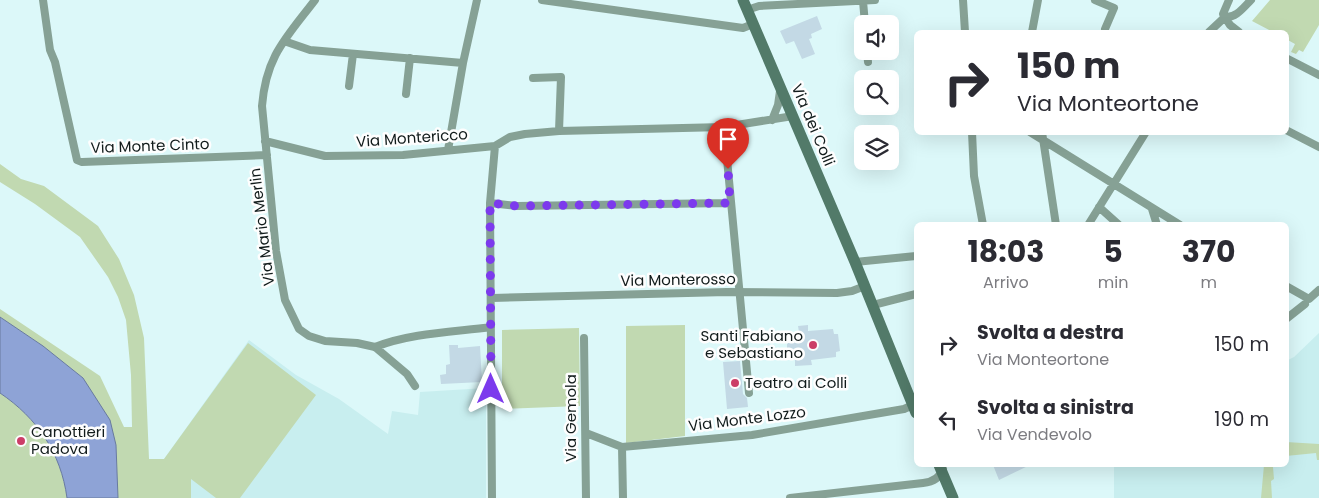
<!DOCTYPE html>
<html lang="it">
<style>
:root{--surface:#fff;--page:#f7f7f7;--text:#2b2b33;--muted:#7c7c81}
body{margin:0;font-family:Poppins,sans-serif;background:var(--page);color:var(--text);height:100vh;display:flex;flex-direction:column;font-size:19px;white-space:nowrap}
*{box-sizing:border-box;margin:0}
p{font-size:16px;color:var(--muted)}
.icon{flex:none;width:28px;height:28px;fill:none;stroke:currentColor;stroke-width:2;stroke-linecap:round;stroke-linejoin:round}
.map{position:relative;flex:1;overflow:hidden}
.details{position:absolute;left:914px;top:222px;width:375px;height:245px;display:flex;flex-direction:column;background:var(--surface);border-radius:8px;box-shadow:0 5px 20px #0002}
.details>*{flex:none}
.guide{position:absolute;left:914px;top:30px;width:375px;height:105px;border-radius:8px;box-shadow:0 5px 20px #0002;background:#fff;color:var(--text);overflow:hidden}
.controls{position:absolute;left:854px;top:15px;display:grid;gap:10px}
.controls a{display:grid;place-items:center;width:45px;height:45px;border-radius:8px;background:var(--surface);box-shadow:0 5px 20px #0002;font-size:25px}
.pin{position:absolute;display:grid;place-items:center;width:42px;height:42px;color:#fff;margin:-51px -21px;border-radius:50% 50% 50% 0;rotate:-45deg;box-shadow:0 0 5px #0007}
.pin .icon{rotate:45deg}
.me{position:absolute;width:55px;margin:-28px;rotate:0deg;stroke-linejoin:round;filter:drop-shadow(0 0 4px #0008)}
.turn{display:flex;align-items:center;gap:18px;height:105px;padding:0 20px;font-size:22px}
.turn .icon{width:65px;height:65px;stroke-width:2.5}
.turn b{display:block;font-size:35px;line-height:42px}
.eta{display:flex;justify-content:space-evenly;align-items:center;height:85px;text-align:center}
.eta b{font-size:30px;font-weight:700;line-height:35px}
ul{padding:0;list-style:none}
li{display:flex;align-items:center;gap:15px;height:75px;padding:0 20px}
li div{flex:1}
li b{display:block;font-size:19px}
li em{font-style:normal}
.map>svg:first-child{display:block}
.built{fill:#c8eeef}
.green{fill:#c1d9b1}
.water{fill:#8ea3d6;stroke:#687a9e}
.building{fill:#c3d9e5}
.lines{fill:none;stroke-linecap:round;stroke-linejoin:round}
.minor{stroke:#86a195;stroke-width:8}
.secondary{stroke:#527a69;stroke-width:11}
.route{stroke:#7c3aed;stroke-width:9;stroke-dasharray:0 16.2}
.poi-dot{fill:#cc3e68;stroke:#fefefe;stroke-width:2}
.labels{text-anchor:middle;stroke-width:5;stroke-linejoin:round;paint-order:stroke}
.street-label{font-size:15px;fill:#111b1b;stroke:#fefefe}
.poi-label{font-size:15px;fill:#111b1b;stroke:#fefefe;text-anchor:start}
</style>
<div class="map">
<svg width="1319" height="498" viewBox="0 0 1319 498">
<rect width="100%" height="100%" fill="#dcf8f9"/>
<!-- built -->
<path class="built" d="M1319,333V498H1114V465H1286V361L1294,357Z
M249,340L296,375L339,399L388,434L392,411L418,415L420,392L486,388V498H149V459H164Z"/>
<!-- green -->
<path class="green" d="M1270,0H1319V25L1303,52L1299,50L1296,54L1291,52L1295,44L1286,39V32H1273L1252,21Z
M0,164L21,179L44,186L98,226L119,259L134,295L144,338L149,459H164L248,343L316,395L240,498H216L191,479V498H118L116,445L83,378L43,346L0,317V309L100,376L124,427H132L131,375L126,320L118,297L108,277L80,237L35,204L0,182Z
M685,325V436L626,443V326Z
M579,328L580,406L502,409V330Z
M0,393C37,418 61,453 67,498H0Z
M1286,442L1319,444V460H1317L1316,453L1286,456Z
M1264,465L1273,467L1274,479L1271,481L1272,498H1261Z"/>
<!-- water -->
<path class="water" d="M0,317L43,346L83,378L110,420L116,445L118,498H67C61,453 37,418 0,393Z"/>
<!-- building -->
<path class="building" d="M817,16L822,29L811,34L812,38L809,39L815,54L802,59L794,41L786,44L780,31Z
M808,325V331L833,329L834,334H838L840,351L836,352V357L811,360L812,365L795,366V355L787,350V344L799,332L798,326Z
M449,345H458V348L480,346L482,382L441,384L440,375L446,374V365L450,364Z
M740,361L743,394L747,398L748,407L727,409L723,362Z
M993,465H1030L999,480Z"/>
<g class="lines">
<!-- minor -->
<path class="minor" d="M43,0L50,50L55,62L77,160L82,162L267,155
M315,0C286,38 266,56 262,106L276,251L285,300L299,329L309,336L325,341L357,343L375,347L407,374L415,386
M542,0L743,28L753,24
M963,0L965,32
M1095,0L1114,8L1105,29
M1229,0L1223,14L1230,25L1239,32
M863,1L865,24
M747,10L759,6L875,0
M1225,17C1236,18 1243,8 1251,0
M1032,32L1038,0
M1209,32L1225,17
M284,41L310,50L463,63
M867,51L868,62
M1286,58L1319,75
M533,78L561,77L559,131
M349,86L353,54
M406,94L410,58
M772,120L778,105L780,91
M724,127L749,393
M1286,130L1319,147
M972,132L974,176L983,225
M1030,132L1180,225
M1042,132L1056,225
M265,141L325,156L403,155L495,146L510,137L525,134L559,131L724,127L793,116
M448,150L463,63L477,0
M490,203L517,206L730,203
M1099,207L1119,225
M1152,209L1157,225
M1088,225L1146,132
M855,262L916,256
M1286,286L1309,299L1319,290
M492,298L727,292L837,293L852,291L865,286
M873,305L916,294
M1286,319L1305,304
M584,338L586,498
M375,347C411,333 453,332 491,327
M586,433L622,447L752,435L904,409L913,405
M622,447L623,498
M492,498L490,203L495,146
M790,498L923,483C932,482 940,478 943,469"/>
<!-- secondary -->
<path class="secondary" d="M743,0L855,262L916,413
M939,465L953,498"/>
</g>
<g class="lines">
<!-- route -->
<path class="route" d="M491,389L490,203L517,206L730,203L728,169"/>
</g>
<!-- markers -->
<g class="poi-dot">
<circle cx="813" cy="345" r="5"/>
<circle cx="735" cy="383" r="5"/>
<circle cx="21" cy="441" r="5"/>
</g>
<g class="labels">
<!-- street labels -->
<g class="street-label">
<text transform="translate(813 125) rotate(67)" y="5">Via dei Colli</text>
<text transform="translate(412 138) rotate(-4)" y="5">Via Montericco</text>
<text transform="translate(150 146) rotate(-2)" y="5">Via Monte Cinto</text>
<text transform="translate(262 227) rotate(-97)" y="5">Via Mario Merlin</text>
<text transform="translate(678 280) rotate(-1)" y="5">Via Monterosso</text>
<text transform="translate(571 418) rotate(-90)" y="5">Via Gemola</text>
<text transform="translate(747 419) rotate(-7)" y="5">Via Monte Lozzo</text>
</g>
<!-- poi labels -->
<g class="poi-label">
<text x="803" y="341" text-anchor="end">Santi Fabiano<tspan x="803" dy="17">e Sebastiano</tspan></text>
<text x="745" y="388">Teatro ai Colli</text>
<text x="31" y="437">Canottieri<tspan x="31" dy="17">Padova</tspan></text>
</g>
</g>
</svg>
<div class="controls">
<a><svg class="icon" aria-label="sound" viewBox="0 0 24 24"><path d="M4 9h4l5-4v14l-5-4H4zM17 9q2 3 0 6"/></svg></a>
<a><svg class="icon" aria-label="search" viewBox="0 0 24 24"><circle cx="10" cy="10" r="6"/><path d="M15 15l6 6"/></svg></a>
<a><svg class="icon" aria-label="layers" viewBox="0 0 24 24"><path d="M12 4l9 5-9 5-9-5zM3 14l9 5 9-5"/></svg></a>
</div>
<div class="pin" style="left:728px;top:169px;background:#d93025"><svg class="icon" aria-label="arrive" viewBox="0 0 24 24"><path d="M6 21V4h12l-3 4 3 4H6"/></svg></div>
<svg class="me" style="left:491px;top:389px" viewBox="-20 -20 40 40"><path d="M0-17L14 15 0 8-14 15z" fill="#7c3aed" stroke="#fff" stroke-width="4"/></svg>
<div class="guide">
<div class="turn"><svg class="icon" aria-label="right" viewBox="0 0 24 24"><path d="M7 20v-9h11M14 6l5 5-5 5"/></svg><div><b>150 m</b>Via Monteortone</div></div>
</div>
<section class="details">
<div class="eta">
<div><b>18:03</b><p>Arrivo</p></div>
<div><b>5</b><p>min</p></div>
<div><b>370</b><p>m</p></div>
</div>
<ul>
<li><svg class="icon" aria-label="right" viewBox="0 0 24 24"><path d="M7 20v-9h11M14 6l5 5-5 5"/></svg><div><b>Svolta a destra</b><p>Via Monteortone</p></div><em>150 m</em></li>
<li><svg class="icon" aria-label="left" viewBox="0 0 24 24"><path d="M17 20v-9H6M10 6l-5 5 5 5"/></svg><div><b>Svolta a sinistra</b><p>Via Vendevolo</p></div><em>190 m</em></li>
</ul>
</section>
</div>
